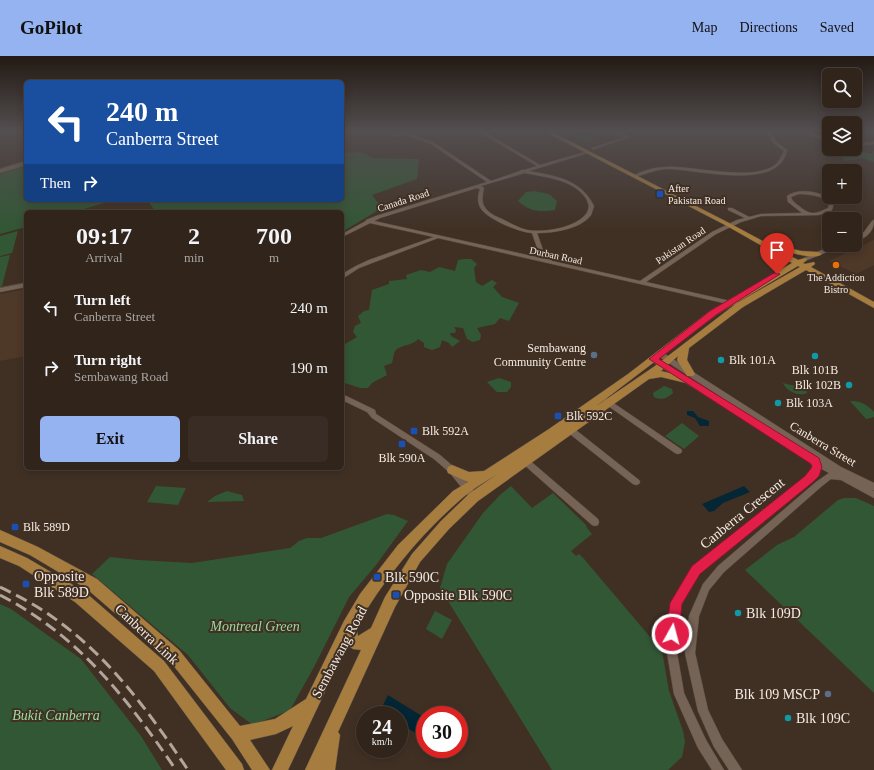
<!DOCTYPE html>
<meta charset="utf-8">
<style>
:root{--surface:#30241b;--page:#382c24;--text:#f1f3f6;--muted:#a8a4a3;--line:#4b413a;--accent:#95b2f1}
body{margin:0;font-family:Georgia,serif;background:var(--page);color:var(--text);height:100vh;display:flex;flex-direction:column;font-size:15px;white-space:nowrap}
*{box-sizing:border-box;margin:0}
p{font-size:13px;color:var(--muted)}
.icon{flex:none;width:22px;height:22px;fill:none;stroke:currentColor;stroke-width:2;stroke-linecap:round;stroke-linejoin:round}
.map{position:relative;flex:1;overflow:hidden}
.panel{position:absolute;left:24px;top:154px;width:320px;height:260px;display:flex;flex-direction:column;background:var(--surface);border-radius:6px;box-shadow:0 2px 10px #0003,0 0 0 1px var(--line)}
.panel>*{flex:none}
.guide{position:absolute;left:24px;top:24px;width:320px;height:122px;border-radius:6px;box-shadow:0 2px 10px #0003,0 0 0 1px var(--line);background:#1a4fa0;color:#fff;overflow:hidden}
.controls{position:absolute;left:822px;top:12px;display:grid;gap:8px}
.controls a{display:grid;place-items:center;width:40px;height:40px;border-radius:6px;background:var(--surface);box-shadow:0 2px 10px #0003,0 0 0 1px var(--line);font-size:20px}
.speed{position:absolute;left:356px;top:650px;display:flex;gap:8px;font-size:20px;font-weight:700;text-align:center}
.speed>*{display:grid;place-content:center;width:52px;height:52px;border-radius:50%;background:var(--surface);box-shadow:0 2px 10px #0003,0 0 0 1px var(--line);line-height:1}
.speed small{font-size:10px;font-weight:400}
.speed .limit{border:6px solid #d22;background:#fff;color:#111}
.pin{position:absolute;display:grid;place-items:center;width:34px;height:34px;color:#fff;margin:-41px -17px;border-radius:50% 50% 50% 0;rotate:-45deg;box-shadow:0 0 4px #0007}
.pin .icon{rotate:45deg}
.me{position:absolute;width:44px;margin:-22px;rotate:7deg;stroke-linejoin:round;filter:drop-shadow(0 0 3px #0008)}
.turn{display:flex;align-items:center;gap:14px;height:84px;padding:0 16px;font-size:18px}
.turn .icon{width:52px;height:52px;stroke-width:2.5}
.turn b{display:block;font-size:28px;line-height:34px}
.then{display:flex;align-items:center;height:38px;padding:0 16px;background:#0003;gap:8px;font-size:15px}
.eta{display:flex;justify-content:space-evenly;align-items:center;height:68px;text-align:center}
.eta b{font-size:24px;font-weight:700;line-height:28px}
.primary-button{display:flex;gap:8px;margin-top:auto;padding:8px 16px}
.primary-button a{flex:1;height:46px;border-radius:6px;background:var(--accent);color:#111;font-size:16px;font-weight:700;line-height:46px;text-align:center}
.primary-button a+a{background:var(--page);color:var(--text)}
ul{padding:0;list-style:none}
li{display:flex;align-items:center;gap:12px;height:60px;padding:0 16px}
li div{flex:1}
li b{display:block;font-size:15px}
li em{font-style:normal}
header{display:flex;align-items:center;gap:24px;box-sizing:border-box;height:56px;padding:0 20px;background:var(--accent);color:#111}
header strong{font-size:19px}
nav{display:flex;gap:22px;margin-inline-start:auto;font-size:14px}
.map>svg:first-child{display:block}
.built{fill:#4e3828}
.green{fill:#325735}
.water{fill:#042635}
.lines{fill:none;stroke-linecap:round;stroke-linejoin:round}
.street-casing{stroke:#5c4f45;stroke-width:1}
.secondary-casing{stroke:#5c4f45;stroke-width:1}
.primary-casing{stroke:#5c4f45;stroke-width:1}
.street{fill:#756356;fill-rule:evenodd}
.secondary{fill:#756356;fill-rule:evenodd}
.primary{fill:#a67d3f;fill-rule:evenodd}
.rail{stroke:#b2a59c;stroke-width:3;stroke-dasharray:12 6;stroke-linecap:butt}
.route{fill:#e11d48;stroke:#92132f}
.transit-dot{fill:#1a4fb4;stroke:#403024;stroke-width:1.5}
.food-dot{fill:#e8710a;stroke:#403024;stroke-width:1.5}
.service-dot{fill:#5c6f8a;stroke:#403024;stroke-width:1.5}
.culture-dot{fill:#0f9aa8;stroke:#403024;stroke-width:1.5}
.labels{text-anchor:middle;stroke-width:4;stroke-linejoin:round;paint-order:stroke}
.far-poi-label{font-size:10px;fill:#f5ebe3;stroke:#403024;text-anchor:start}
.far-street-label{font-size:10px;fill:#f5ebe3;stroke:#403024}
.poi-label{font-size:12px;fill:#f5ebe3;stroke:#403024;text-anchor:start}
.street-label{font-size:12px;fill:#f5ebe3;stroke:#403024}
.near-street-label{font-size:14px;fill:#f5ebe3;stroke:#403024}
.near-poi-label{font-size:14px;fill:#f5ebe3;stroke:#403024;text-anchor:start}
.near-park-label{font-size:14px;font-style:italic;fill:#99dc9e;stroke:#403024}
</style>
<header>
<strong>GoPilot</strong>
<nav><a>Map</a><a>Directions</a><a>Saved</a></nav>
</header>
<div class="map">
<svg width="874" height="714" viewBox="0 0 874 714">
<rect width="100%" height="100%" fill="#403024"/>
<!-- built -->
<path class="built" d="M874,184V209L856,218L829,205Z
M26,233V300L0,305V238Z"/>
<!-- green -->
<path class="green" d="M574,74H611L627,81C616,84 616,80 607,78C601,77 595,78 590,80L593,84L584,85L573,79Z
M851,93L872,98L874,95V106L863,102L846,105L835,95Z
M361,96L374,102L419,103L417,123L372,139L382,152L342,176V156H156L147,144H342V97Z
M26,109V144H114L74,156H26V171L0,178V118Z
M534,135L549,138L557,145L555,154C540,156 530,156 518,145L526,136Z
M18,175L12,197L0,200V180Z
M10,199L2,230L0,231V201Z
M464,203H471L477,208L474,212L476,226L482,230L492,224L497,227L493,231L502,241L519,247L509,265L500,262L495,268L477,272L481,279L480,284L473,286L467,283L463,272L454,271L456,274L455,277H450L451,280L460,285L452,291L449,287L442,284L440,291L432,294L424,291V287L418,283C412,291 396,288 394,298C393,301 393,304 392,307L384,310L387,319L372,327L368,332H360L342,326V292L345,288L357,281L353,276L355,270L361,267L358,260L364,255L369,254L372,234L389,228V225L407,223L406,219L421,214L430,216L439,211L455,215L458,204Z
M499,322L511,326V331L507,336H497L487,326Z
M783,327L806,333L807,337C799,341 786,335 783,327Z
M664,330L672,333L673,337C668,342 661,345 654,341L653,337Z
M850,345C860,345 867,348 874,356V361L866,363Z
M682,367L699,380L684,393L665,380Z
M156,430L186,432L178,449L147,446Z
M511,430L532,452L553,437L586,469L587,472L592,478L571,495L576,500L579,498L584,503L662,595L669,635L683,675L685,686L682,701L668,714H552L440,532L447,508L483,457L501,438Z
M227,435L242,439L244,445L207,446L215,440Z
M844,442H856L874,450V637L745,514L777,489L794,481L838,444Z
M387,458L394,459L408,465L376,509L349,541L314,611L290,654L253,669L230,652L188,599L92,518L110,501L138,504L192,507L290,492L299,485L307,482H321Z
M0,548L11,553L81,603L141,680L162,714H0Z
M435,555L452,564L442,583L426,573Z"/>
<!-- water -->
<path class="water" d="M687,355H693L698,361L709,365V370H700L695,362L687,359Z
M744,430L750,436L723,447L714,455L709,456L702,448Z
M388,639L422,660L420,663L425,666V689L417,684L419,679L399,667V659H386L380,655Z"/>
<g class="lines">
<!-- street casing -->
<g class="street-casing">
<path id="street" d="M350,74H357L342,79V77Z
M373,74H381L401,79L399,80Z
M393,74H399L433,86L491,125L520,115L521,114H524L537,110L476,74H481L540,109L588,95V97L529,115C555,120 581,123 594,150C593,153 592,156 591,159C581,173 553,177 537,177L544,197L552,205L640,225L712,176L737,164L745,162L728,154V152H732L749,161L761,158L802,157L788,146L787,140C800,131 823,136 834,146L832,154L819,159L761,160L741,166L716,178L646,226L739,247L740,248L737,250L438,182L372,207L359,212L342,223V218L356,210L369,204L434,181L370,167L342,181V178L366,165V164L376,160L487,126L431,88ZM525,117C544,121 572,123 585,141C587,143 588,147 589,150C588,153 588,156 586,158C575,172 544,177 527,174C518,172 510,167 502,163C495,160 488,157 484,150C481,145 483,138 484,132L481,130ZM477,132L480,133C478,139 477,145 480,151C486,163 519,176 532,177L539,197L545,203L374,165L380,162ZM799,138C810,138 821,140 830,146L828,152C815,158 811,160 799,150C795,147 792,145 791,141Z
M613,74H618L630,81L592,94V92L625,81Z
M751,74H759L772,77L776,85L787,94C780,136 696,113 668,113C656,113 646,118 635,121L633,120C641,115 655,111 666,111C692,109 759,128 778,106C780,103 782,99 784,95L773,87L769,79Z
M795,74H802L829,83V85Z
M874,86V88L855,90V88Z
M26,227V231L0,236V232Z
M658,296H662L841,411L874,427V434H872L874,435V442L841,424L831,423L822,430L724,516L709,534L699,560L695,597L708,654L722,683L742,714H729L714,691L698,655L685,597L689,560L703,528L718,510L816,426L829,417L820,412L817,419L812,425L699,517L681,548L676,591L684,637L706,684L724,714H712L698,692L674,638L666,591L671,547L693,511L806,421C811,416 813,413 812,407L651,305L650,303L651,301H655L781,380L658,300L657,298Z
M342,338L375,354L376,358L440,399L455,412L477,439L478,441L477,443L474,445L471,443L449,416L434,403L372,362L367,356L342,344Z
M606,342L681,393L682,395L681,397L678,398L675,397L604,347L603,345Z
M569,370L572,371L639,424L640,426L639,428L636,429L633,428L566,375L565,373L566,371Z
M525,402L528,403L598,463L599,466L598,469L595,470L592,469L522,407L521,405L522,403Z"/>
</g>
<!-- secondary casing -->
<g class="secondary-casing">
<path id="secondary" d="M26,105V109L0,117V113Z
M874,164C874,176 866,182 855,186V182L864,176L872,165Z
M833,189H847L844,191H839L805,205L803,206L800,204Z"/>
</g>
<!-- primary casing -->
<g class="primary-casing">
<path id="primary" d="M542,74H548L731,168L798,204L806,202L807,204L803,207L805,208L814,206L815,208L811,211L874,246V252L806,214L743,251L689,292L687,304L695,318L693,320H687L677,304L678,300L661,315L689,322L691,324L689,326L686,327L661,321L649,323L478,445L449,473L420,506L395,551L338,676L340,679L335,714H305L361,594L353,593L347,589L288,714H272L293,670L276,678L250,684L270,714H252L232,683L169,604L87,533L30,499L0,486V474L38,491L97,523L179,594L240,670L275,663L306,643L344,565L360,538L398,489L453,435L468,426L448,417L447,414L448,411L452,409L469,416L484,415L549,373L628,318L710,255L792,207L727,170ZM798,210L800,211L737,247L655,310L595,351L716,259ZM503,414L470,437L441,465L412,498L385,541L371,572L358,580L356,571C384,523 418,481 460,444C473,432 489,424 503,414Z
M552,74H566L564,76Z
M777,189L801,195L818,196L822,198C813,205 788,195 777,193Z
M0,490L27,502L85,536L164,605L242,708L244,714H226L154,615L75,546L19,510L0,502Z"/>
</g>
<!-- street -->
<use href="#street" class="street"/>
<!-- secondary -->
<use href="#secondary" class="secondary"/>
<!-- primary -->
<use href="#primary" class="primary"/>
<!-- rail -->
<path class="rail" d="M0,531C20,541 40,551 58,565C112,604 151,659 188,714
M0,539C79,580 127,642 176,714"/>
</g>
<!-- sky -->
<linearGradient id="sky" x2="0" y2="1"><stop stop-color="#231a14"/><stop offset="0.43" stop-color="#534e50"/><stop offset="1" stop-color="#534e50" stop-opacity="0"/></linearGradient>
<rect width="874" height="174" fill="url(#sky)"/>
<!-- route -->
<path class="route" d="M774,217L780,218L716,259L659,303L819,402L822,411L819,420L813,426L700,518L682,548L679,578L677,582L672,584L668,582L666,578L670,547L692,510L805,420L812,411L811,408L649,303L710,255Z"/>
<!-- markers -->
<g class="transit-dot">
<rect x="656" y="134" width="8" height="8" rx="2"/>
<rect x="554" y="356" width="8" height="8" rx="2"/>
<rect x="410" y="371" width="8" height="8" rx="2"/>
<rect x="398" y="384" width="8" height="8" rx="2"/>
<rect x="11" y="467" width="8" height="8" rx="2"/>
<rect x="373" y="517" width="8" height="8" rx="2"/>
<rect x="22" y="524" width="8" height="8" rx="2"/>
<rect x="392" y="535" width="8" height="8" rx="2"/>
</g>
<circle class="food-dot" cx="836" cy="209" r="4"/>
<g class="service-dot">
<circle cx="594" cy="299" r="4"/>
<circle cx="828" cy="638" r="4"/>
</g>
<g class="culture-dot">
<circle cx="815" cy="300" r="4"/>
<circle cx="721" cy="304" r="4"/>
<circle cx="849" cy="329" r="4"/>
<circle cx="778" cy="347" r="4"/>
<circle cx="738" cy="557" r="4"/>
<circle cx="788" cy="662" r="4"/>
</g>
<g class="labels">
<!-- far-poi labels -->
<g class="far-poi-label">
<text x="668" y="136">After<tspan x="668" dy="12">Pakistan Road</tspan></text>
<text x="836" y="225" text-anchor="middle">The Addiction<tspan x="836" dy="12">Bistro</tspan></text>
</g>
<!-- far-street labels -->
<g class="far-street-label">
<text transform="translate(403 144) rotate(-18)" y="4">Canada Road</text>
<text transform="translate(680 189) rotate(-34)" y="4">Pakistan Road</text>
<text transform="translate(556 199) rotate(12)" y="4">Durban Road</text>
</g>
<!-- poi labels -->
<g class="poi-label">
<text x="586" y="296" text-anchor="end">Sembawang<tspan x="586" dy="14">Community Centre</tspan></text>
<text x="729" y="308">Blk 101A</text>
<text x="815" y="318" text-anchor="middle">Blk 101B</text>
<text x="841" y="333" text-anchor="end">Blk 102B</text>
<text x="786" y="351">Blk 103A</text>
<text x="566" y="364">Blk 592C</text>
<text x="422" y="379">Blk 592A</text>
<text x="402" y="406" text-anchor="middle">Blk 590A</text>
<text x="23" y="475">Blk 589D</text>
</g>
<!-- street labels -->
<g class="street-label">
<text transform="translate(823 388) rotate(31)" y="4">Canberra Street</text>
</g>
<!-- near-street labels -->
<g class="near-street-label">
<text transform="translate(742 457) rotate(-39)" y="5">Canberra Crescent</text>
<text transform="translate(147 578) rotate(43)" y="5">Canberra Link</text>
<text transform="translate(339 596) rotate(-62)" y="5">Sembawang Road</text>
</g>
<!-- near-poi labels -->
<g class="near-poi-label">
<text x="34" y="525">Opposite<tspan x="34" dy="16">Blk 589D</tspan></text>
<text x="385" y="526">Blk 590C</text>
<text x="404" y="544">Opposite Blk 590C</text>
<text x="746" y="562">Blk 109D</text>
<text x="820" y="643" text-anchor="end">Blk 109 MSCP</text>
<text x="796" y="667">Blk 109C</text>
</g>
<!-- near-park labels -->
<g class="near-park-label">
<text x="255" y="575">Montreal Green</text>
<text x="56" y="664">Bukit Canberra</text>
</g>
</g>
</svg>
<div class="controls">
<a><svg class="icon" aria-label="search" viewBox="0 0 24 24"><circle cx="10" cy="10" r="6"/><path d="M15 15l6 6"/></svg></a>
<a><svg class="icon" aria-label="layers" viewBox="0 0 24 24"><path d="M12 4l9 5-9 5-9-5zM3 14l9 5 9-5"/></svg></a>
<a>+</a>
<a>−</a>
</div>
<div class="speed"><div>24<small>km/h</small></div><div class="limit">30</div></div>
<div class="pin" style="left:777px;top:218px;background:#d93025"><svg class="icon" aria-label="arrive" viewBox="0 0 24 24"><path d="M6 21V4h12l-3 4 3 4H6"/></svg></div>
<svg class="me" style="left:672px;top:578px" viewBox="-20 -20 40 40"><circle r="17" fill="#e11d48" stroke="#fff" stroke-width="3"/><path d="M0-11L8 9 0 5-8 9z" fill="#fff"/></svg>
<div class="guide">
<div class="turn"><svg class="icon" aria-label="left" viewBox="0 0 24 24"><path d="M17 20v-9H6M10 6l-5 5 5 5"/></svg><div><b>240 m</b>Canberra Street</div></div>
<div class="then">Then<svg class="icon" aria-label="right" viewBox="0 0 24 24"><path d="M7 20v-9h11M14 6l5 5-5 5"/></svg></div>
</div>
<section class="panel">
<div class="eta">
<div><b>09:17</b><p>Arrival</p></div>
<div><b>2</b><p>min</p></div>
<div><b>700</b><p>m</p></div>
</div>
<ul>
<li><svg class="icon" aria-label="left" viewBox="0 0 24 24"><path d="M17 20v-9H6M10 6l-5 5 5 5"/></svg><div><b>Turn left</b><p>Canberra Street</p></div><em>240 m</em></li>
<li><svg class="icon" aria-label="right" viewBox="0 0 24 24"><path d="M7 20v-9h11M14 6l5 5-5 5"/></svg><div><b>Turn right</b><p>Sembawang Road</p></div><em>190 m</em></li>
</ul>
<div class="primary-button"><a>Exit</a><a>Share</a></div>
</section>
</div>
